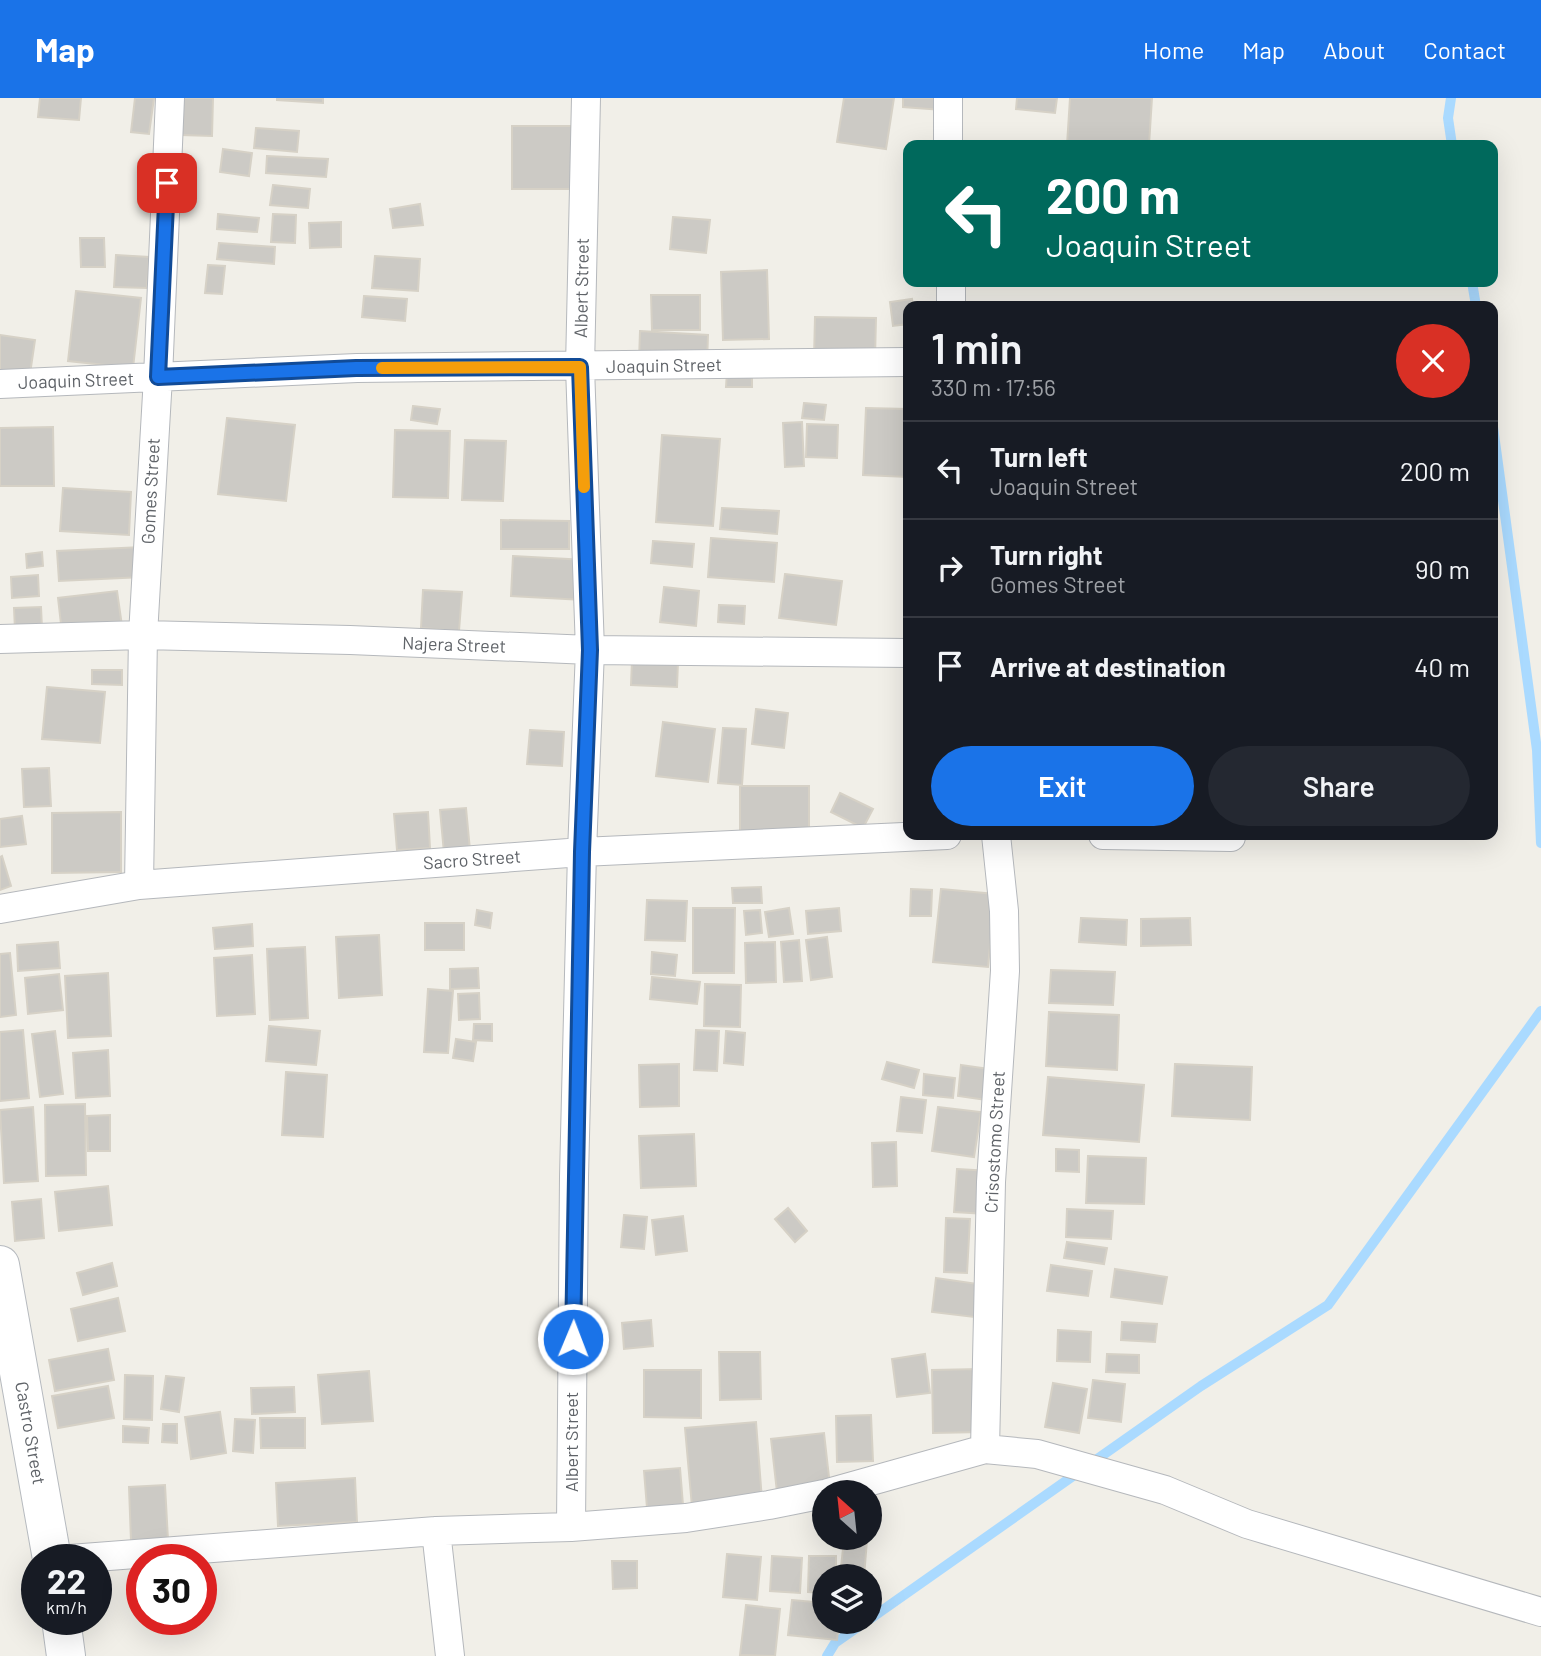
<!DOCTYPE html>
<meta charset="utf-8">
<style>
:root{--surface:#171b24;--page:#242831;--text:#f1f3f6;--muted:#9ea1a6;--line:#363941;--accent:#1a73e8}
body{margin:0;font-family:Barlow,sans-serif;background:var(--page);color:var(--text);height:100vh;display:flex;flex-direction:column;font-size:26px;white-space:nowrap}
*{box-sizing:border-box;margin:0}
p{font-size:23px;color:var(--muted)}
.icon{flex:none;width:38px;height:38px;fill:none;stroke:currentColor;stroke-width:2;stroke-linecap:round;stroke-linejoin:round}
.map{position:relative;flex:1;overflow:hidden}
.drawer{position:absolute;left:903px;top:203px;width:595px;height:539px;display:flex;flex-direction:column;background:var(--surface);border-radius:14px;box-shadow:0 7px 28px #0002}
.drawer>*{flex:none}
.hud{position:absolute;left:903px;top:42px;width:595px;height:147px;border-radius:14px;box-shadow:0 7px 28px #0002;background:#00695c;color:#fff;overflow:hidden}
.needle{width:46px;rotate:333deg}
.buttons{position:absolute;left:812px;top:1382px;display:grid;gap:14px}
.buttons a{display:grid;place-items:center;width:70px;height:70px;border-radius:50%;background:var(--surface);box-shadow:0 7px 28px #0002;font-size:35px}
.speed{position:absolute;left:21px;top:1446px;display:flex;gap:14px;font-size:35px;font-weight:700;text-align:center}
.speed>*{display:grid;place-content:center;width:91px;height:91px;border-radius:50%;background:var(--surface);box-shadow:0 7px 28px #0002;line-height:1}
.speed small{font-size:18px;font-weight:400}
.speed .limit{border:10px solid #d22;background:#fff;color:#111}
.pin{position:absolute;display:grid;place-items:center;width:60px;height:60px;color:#fff;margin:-30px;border-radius:14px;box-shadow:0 4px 10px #0006}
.me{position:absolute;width:77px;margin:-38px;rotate:1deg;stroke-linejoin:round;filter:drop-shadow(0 0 5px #0008)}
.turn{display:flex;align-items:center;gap:24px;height:147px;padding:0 28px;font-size:32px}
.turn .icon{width:91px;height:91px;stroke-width:2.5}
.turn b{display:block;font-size:49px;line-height:60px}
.round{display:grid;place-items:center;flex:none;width:74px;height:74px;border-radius:37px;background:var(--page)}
.head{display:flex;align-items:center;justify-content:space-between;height:119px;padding:0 28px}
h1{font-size:42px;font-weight:600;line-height:52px}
.primary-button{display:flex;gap:14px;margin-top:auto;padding:14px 28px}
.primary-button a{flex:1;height:80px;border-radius:42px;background:var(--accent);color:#fff;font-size:28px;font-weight:600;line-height:80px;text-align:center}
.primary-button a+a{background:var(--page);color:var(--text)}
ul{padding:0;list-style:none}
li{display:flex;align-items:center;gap:21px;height:98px;padding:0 28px;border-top:2px solid var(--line)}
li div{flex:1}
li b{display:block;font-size:26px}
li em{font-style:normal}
header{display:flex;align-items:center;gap:42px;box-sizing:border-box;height:98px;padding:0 35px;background:var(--accent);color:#fff}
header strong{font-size:33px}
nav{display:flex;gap:38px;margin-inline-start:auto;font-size:24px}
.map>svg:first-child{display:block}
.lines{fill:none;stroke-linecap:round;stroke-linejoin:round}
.stream{stroke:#aadaff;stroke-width:10}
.building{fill:#cccac5;stroke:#d6d1c6;stroke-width:2}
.street-casing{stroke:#b5b8bc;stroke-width:30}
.secondary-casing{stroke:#b6babf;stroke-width:40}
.street{stroke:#fff;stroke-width:28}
.secondary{stroke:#fff;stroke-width:38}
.route-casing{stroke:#114b97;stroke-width:18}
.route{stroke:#1a73e8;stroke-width:12}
.slow{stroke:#f59e0b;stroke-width:12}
.labels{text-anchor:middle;stroke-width:5;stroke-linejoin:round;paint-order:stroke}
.street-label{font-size:18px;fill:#5f6368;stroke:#fff}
</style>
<header>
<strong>Map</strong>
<nav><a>Home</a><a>Map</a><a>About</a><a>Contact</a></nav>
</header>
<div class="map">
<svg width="1541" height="1558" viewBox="0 0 1541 1558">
<rect width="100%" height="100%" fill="#f1efe8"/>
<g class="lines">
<!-- stream -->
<path class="stream" d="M1451,0L1448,20L1452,47
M1472,184L1476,208
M1493,329L1537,652L1541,745
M870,1521L1201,1288L1328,1207L1541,913
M827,1558L835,1545L865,1524"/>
</g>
<!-- building -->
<path class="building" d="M40,0H81L79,22L38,19Z
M135,0H154L149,36L131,34Z
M183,0H213L212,38L181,37Z
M277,0H323V5L277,2Z
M844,0H894L886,51L837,44Z
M903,0H943L942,12L903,9Z
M1017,0H1057L1055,15L1016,11Z
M1070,0H1152L1149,47H1067Z
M512,28H579V91H512Z
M256,30L299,33L297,54L254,50Z
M223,51L252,55L249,78L220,74Z
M267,58L328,61L326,79L266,75Z
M273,87L310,91L308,110L270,107Z
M420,106L423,127L393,130L390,111Z
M218,116L259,120L257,134L217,131Z
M273,116L296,117L295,145L271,144Z
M673,119L710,122L706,155L670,151Z
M341,124V149L310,150L309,125Z
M80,140H104L105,169H81Z
M219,145L275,149L274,166L217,161Z
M116,157L149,159L147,190L114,189Z
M375,158L420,161L418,193L372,190Z
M208,167L225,168L222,196L205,195Z
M767,172L769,241L723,242L721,174Z
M76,193L141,200L133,270L68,263Z
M651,197H700V232H652Z
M364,198L407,201L405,223L362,219Z
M912,201L913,208H908V226L893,228L890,204Z
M815,219L876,220L875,261L814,260Z
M640,233L708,237L707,266L639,263Z
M0,237L35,242L30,276L0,272Z
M727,274H752V289H726Z
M804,305L826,307L824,322L802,320Z
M413,308L440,311L437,326L411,322Z
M866,310L908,311V379L863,377Z
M227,320L295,327L286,403L218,396Z
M802,324L804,368L785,369L783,325Z
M807,326L838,327L837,360L806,359Z
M53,329L54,388H0V330Z
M395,332L450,333L448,400L393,399Z
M662,337L720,341L713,428L656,424Z
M465,342L506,343L503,403L462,402Z
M63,390L131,394L129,437L60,433Z
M722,410L779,413L777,436L720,431Z
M501,422L569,423V451H501Z
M711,440L777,445L774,484L708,479Z
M653,443L694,446L692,469L651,465Z
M142,449L143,479L59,483L57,453Z
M42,454L43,468L27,470L26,456Z
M513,458L586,462L583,502L511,498Z
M785,476L842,483L836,527L779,520Z
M38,477L39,498L12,500L11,479Z
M664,489L699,493L696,528L660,524Z
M423,492L462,494L459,533L421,530Z
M117,493L122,528L62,535L58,500Z
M719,507L745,508L744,526L718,524Z
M41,509L42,530L15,532L14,510Z
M632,562L678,564L677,589L631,587Z
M92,572H122V587L92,586Z
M47,589L105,594L100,645L42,641Z
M756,611L788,615L784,650L752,646Z
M663,624L715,631L708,684L656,678Z
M723,630L746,631L742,687L718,685Z
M530,632L564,634L562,668L527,666Z
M49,670L51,708L24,709L22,671Z
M740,688H809V739H740Z
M840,695L873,711L863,730L831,714Z
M466,710L470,752L444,755L440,712Z
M121,714V774L52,775V715Z
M428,714L430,750L397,752L394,716Z
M22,718L26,746L0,749V721Z
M2,758L11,788L0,792V759Z
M761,789L762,805H733L732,790Z
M911,791L932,792L931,818H910Z
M941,791L995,796L988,869L933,864Z
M647,802L687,803L685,843L645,842Z
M693,810H735L734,875H693Z
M789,810L793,836L769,839L765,814Z
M839,810L841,833L808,836L806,813Z
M477,812L492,815L490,830L475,827Z
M760,812L762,835L746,837L744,813Z
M1081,820L1127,822L1126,847L1079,844Z
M1190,820L1191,847L1141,848V821Z
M425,825H464V852H425Z
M252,826L253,848L215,851L213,830Z
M379,837L382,897L339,900L336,839Z
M827,839L832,879L811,882L806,842Z
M799,842L802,883L784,884L781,844Z
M58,844L60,870L18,873L17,847Z
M775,844L776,884L746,885L745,845Z
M305,849L308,920L270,922L267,851Z
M652,854L677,857L675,878L651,876Z
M10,855L16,917L0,919V856Z
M252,857L255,916L217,918L214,860Z
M478,870L479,890L450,891V871Z
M1051,872L1115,874L1113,907L1049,905Z
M108,875L111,938L68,940L65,878Z
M59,876L63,912L28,916L25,880Z
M652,879L700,884L697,906L650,901Z
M705,886L741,887L740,929L704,928Z
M428,891L453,893L448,955L424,954Z
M479,895L480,921L459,922L458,896Z
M1049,914L1119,917L1117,972L1046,968Z
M474,926H492V943L473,942Z
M269,928L320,933L316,967L266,963Z
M23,932L29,1000L0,1003V934Z
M696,932L719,933L717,973L694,972Z
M55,933L63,996L40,999L32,936Z
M726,933L745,935L743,967L724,965Z
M456,941L476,944L473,963L453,960Z
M108,952L110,998L76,1000L73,955Z
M887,964L919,972L914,990L882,981Z
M679,966V1008L640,1009L639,967Z
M1175,966L1252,969L1250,1022L1172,1018Z
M961,967L997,972L994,1003L958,998Z
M286,974L327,977L323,1039L282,1037Z
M924,976L955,980L953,1000L923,997Z
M1048,979L1144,987L1139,1044L1043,1037Z
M901,999L926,1002L922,1035L897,1033Z
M85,1006L86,1077L46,1078L45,1007Z
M33,1009L38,1083L4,1085L0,1012Z
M938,1009L981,1014L974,1059L932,1053Z
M110,1017V1053H88L87,1018Z
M694,1036L696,1088L641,1090L639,1038Z
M896,1044L897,1088L873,1089L872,1045Z
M1056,1051L1079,1052V1074L1056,1073Z
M1088,1058L1146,1060L1144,1106L1086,1105Z
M957,1071L990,1073L986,1116L954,1114Z
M108,1088L112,1127L59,1133L55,1094Z
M41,1101L44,1140L15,1143L12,1104Z
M788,1110L807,1133L795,1144L775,1121Z
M1067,1111L1113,1113L1111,1141L1066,1139Z
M624,1117L647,1119L644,1151L621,1149Z
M683,1118L687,1153L656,1157L652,1122Z
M946,1120L970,1121L967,1175L944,1174Z
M1067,1144L1107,1150L1104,1166L1064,1160Z
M112,1165L117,1188L83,1197L77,1175Z
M1051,1167L1092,1173L1088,1198L1047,1193Z
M1115,1171L1167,1179L1162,1206L1111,1199Z
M936,1180L978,1186L974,1219L932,1214Z
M118,1200L125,1233L78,1243L71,1211Z
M651,1222L653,1248L624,1251L622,1225Z
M1122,1224L1157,1226L1155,1244L1121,1242Z
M1058,1232L1091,1234L1090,1264L1057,1263Z
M108,1251L114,1282L55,1293L49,1262Z
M719,1254H760L761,1301L720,1302Z
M925,1256L930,1295L897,1299L892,1261Z
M1107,1256L1139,1257V1275L1106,1274Z
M980,1271L982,1334L933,1335L932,1272Z
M644,1272H701V1320L644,1319Z
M369,1273L373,1323L322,1326L318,1277Z
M125,1277L153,1278L152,1322L124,1321Z
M166,1278L184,1280L179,1314L161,1311Z
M1093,1282L1125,1286L1121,1324L1088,1320Z
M1053,1285L1087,1291L1079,1335L1045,1329Z
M108,1288L114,1320L58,1330L52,1298Z
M294,1289L295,1314L252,1316L251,1290Z
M220,1314L226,1355L191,1361L185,1319Z
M871,1317L873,1363L837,1364L836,1318Z
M260,1320H305V1350H261Z
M235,1321L255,1322L253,1355L233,1353Z
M756,1324L762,1402L692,1409L685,1330Z
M163,1326H177V1345L162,1344Z
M123,1328L149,1330L148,1345L123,1344Z
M824,1335L830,1388L777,1394L771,1341Z
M680,1370L683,1407L647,1410L644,1373Z
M355,1380L357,1424L278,1428L276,1385Z
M165,1387L168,1442L131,1443L129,1389Z
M844,1441L867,1442L864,1479H840Z
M727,1456L761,1459L757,1502L723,1499Z
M772,1458L802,1460L800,1495L770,1493Z
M809,1458H836V1479H824V1495L808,1494Z
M612,1463H637V1490L613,1491Z
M792,1502L824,1505V1524H839L837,1542L788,1537Z
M746,1507L780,1511L775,1558L740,1557Z"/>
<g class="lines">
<!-- street casing -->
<g class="street-casing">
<path id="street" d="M948,0V47
M951,184V208
M0,286L357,270L908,264
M0,541L143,537L350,542L590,552L908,555
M1103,737L1231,739
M139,787L143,537L158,279L170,0
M0,811L139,787L582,754L947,737
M985,1351L991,1084L1005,873L1004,813L996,737
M828,1395L985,1351L1037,1356L1165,1392L1247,1426L1541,1514
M571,1429L574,1079L582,754L590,552L580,269L586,0
M436,1433L450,1558
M70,1461L436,1433L571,1429L686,1420L769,1407L824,1396"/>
</g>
<!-- secondary casing -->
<g class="secondary-casing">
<path id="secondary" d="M0,1167L52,1461
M61,1521L66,1558"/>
</g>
<!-- street -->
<use href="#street" class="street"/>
<!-- secondary -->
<use href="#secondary" class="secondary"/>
</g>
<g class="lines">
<!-- route casing -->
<g class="route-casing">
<path id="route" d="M167,85L158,279L356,270L580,269L590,552L582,754L573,1241"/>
</g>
<!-- route -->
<use href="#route" class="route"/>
<!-- slow -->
<path class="slow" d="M382,270L580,269L584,389"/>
</g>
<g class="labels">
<!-- street labels -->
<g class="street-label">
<text transform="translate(582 190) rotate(-89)" y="6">Albert Street</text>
<text transform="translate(664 268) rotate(-1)" y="6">Joaquin Street</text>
<text transform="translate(76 283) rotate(-2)" y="6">Joaquin Street</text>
<text transform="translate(151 393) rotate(-87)" y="6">Gomes Street</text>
<text transform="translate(454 547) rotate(2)" y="6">Najera Street</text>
<text transform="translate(472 762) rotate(-4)" y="6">Sacro Street</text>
<text transform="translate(995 1044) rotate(-87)" y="6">Crisostomo Street</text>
<text transform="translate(30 1335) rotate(80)" y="6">Castro Street</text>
<text transform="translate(572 1344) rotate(-90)" y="6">Albert Street</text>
</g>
</g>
</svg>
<div class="buttons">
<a><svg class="needle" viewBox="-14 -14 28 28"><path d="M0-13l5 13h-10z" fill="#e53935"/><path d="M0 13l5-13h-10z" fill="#9ea1a6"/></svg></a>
<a><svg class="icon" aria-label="layers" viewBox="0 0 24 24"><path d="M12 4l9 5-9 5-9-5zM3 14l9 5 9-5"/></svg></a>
</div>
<div class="speed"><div>22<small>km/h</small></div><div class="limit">30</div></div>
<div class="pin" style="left:167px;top:85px;background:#d93025"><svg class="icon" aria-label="arrive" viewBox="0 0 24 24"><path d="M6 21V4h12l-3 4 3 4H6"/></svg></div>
<svg class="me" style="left:573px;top:1241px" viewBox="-20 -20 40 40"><circle r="17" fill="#1a73e8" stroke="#fff" stroke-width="3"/><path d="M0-11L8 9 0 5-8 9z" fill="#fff"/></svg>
<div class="hud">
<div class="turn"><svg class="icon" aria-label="left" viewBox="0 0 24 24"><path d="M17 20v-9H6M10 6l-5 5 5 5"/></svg><div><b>200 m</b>Joaquin Street</div></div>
</div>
<section class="drawer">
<div class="head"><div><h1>1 min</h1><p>330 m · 17:56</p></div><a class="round" style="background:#d93025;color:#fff"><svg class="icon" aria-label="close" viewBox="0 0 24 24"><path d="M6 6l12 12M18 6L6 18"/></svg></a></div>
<ul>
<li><svg class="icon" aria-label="left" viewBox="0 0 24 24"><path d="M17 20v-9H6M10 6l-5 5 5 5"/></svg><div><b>Turn left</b><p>Joaquin Street</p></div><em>200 m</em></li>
<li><svg class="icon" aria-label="right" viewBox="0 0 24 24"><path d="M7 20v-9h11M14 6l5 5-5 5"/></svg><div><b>Turn right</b><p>Gomes Street</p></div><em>90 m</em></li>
<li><svg class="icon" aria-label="arrive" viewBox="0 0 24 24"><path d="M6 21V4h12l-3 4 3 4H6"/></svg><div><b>Arrive at destination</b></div><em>40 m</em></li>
</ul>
<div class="primary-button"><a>Exit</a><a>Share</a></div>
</section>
</div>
